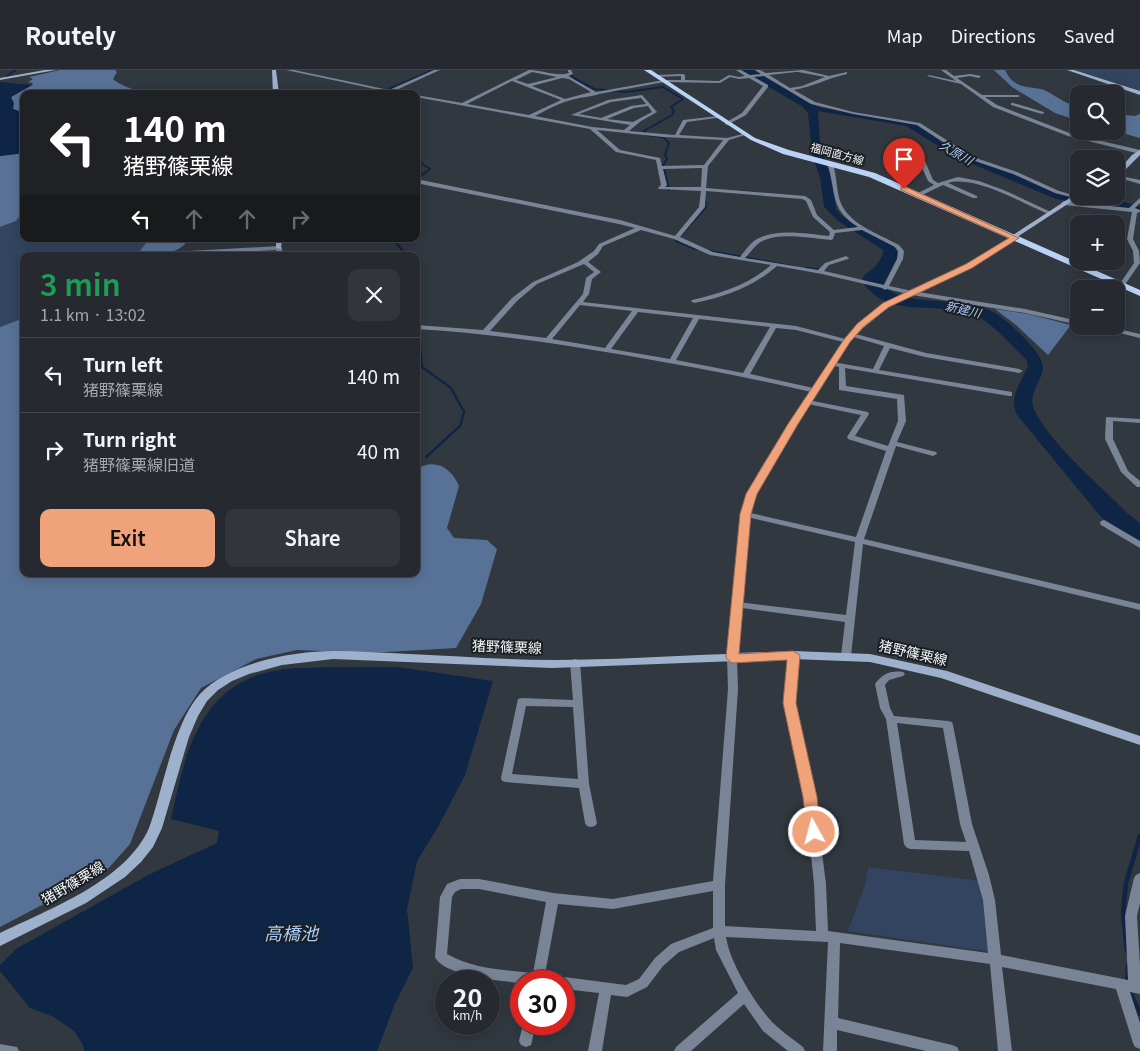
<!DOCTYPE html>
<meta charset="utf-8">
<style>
:root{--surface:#262a30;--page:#32363c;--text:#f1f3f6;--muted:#a4a7ab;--line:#42464c;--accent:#f0a27a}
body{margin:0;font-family:Georgia,"Noto Sans JP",serif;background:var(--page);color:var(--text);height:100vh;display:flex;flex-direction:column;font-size:19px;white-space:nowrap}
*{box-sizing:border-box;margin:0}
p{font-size:16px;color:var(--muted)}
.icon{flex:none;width:28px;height:28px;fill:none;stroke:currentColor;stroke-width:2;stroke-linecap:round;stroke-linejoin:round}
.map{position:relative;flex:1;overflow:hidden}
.sheet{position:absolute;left:20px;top:182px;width:400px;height:325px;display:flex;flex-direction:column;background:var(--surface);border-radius:10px;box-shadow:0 2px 12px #0003,0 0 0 1px var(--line)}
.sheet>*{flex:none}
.banner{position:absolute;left:20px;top:20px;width:400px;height:152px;border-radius:10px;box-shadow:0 2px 12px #0003,0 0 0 1px var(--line);background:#202124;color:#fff;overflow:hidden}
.fabs{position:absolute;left:1070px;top:15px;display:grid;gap:10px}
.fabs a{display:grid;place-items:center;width:55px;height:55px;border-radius:10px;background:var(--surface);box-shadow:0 2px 12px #0003,0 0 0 1px var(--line);font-size:25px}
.speed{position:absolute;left:435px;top:900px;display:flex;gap:10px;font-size:25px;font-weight:700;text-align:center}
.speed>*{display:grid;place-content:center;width:65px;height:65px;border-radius:50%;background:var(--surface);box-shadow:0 2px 12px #0003,0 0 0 1px var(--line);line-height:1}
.speed small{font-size:12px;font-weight:400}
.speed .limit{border:8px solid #d22;background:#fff;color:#111}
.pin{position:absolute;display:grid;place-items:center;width:42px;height:42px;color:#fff;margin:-51px -21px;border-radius:50% 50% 50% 0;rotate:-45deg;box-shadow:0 0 5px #0007}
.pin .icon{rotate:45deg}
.me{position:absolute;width:55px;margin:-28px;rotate:353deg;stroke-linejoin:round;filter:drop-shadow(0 0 4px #0008)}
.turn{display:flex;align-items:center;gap:18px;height:105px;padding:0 20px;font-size:22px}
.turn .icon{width:65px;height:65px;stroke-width:2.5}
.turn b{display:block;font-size:35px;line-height:42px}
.lanes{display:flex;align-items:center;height:48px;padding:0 20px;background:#0003;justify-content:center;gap:25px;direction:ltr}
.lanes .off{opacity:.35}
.round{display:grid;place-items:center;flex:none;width:52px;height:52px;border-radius:10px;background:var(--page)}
.overview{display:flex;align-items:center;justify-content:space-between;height:85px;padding:0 20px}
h1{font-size:30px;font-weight:600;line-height:38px;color:#1e9e55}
.cta{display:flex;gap:10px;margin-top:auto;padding:10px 20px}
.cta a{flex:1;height:58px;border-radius:10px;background:var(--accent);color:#111;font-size:20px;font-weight:600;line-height:58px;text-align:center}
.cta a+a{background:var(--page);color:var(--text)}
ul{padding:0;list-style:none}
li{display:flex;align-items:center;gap:15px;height:75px;padding:0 20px;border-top:1px solid var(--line)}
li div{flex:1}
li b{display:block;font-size:19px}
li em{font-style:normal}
header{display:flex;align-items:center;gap:30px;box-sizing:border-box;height:70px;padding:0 25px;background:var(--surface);border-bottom:1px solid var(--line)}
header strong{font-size:24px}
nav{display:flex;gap:28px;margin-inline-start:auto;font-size:18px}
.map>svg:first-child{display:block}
.green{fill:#32445f}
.forest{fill:#587297}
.water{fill:#0f2545}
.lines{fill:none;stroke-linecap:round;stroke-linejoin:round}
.stream-far2{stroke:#0f2545;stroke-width:2}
.stream-far1{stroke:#0f2545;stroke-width:2.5}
.stream{stroke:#0f2545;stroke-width:4.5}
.street{fill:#798596;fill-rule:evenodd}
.secondary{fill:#9eb1cc;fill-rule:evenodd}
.primary{fill:#bad2f5;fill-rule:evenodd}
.route{fill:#f0a27a;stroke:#9c694f}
.labels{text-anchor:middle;stroke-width:4;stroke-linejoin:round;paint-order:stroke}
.far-street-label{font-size:11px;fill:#f1f5fa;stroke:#1c1f22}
.far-water-label{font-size:12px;font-style:italic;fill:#abcdfc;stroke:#1c1f22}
.street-label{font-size:14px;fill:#f1f5fa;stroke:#1c1f22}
.near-water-label{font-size:18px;font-style:italic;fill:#abcdfc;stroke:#1c1f22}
</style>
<header>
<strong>Routely</strong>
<nav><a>Map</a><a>Directions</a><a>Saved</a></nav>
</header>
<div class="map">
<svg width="1140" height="981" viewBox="0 0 1140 981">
<rect width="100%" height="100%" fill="#323840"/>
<!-- green -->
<path class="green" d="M1075,0H1140V21Z
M24,134V169H149L139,182L130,186H24V248L0,257V157C13,153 22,149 24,134Z
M868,797L981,811L992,882L848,861L865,815Z"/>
<!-- forest -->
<path class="forest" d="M60,0H115L117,2L113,9C120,16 135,19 144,24H24V43L13,39L11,27L32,15L33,13L28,12L33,9L29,7Z
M994,0H1005C1016,24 1035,13 1050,23C1058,28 1069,35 1079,37V51L1055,43L1012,17Z
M1116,44L1135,46L1140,44V68L1115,61Z
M24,83L23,141L16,151L0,157V86Z
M149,169H181L186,173C173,187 148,186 130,186L139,182Z
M995,239L1028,244L1071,255L1048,285L1016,255Z
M24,248V504H416V399C435,388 451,397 459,416L447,458L454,468L487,470L497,479L481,534L456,578L369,583L297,580L256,589L201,618L174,660L130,774L105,802L0,857V257Z"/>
<!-- water -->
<path class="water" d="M740,0H754L819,37L916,55L965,87L1009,102L1056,123L1080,128L1120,131L1140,136V141L1056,129L958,88L906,56L818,41L820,72L834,118L836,139L841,145L892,175L898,182V187L883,215C909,241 967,222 998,245C1011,254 1045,284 1043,299C1041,312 1028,324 1034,339C1049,373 1100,415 1127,443L1140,453V472L1101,447L1017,345C1008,327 1021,313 1028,296L1027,291C1013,277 998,259 982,249C943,226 890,254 862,211L864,205C873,200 883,190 883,180L838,151L824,137L820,107L812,85L808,43L803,37Z
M0,12L32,15L11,27L14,33L13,39L24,43V83L0,86Z
M334,597H398L493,611L465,705L438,757L417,791L407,839L413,898L394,936L377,981H84L83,975L74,961L54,947L30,938L0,901V895L16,879L148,805L217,773L219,761L171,749C185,685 198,616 273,601C292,597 314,598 334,597Z"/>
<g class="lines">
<!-- stream-far2 -->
<path class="stream-far2" d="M567,0L574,8L594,19L626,22L663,17L683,29L671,37L674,41L672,45L644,61L647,65L663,67L669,73L665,85L667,89L663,95L669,120
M7,6L16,0
M378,24L433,0
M416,90L430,99L416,109
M393,169L407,186
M701,179H695L676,171L706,137L705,128
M710,181L792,196
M806,198L818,199
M416,229L419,267"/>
<!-- stream-far1 -->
<path class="stream-far1" d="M419,266L422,297L451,318L464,342L460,356L426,387"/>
<!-- stream -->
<path class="stream" d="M1127,881L1123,843L1126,813L1140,766
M1127,913L1128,895
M1129,919L1140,944"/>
<!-- street -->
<path class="street" d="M286,0H294L389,20L434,0H440L394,21L406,24L389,22Z
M529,0C542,0 556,7 569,3L567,0H571L573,4L568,6L596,22L664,10H681V6L654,7L656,5L683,4L685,5V10L719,11L729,5L739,7L745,6L736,0H741L750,5L761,4L755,0H760L766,3L803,0L829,6L847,2V4C828,8 812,17 794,20L815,32L853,42L920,53L973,87L1017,102L1059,121L1077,126L1074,128L1055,123L1013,104L969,89L917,55L853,44L811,34L764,6L754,7L768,15V17L746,45L727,55L725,54V53L742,43L763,16L749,8L739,9L730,7L720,13L664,12L599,24C592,27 578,27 568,31C557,34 545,41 535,46L592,57L624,60L630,55L571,45L608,30L642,25L657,42L641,51L629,61L675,65L683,50L718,46V48H716L687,52L679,65L727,68L743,64L745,65L729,70L708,96L706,118L805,126L811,130L817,145L834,160L858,157C828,138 837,121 827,93L832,92C837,104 836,118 840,131C848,154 879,164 899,175L904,181L903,189L889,216L912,221L1025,239L1079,251V255L1025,243L912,225L887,219L885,220L882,218L822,204L777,196C753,217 725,227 694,233L691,231L692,230C721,223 748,215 771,195L710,185L674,169L641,160L603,176L598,184L588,192L601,202L592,209L589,224L583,232L796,256L849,270L850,271L847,273L796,260L776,258L750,304L818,319V323H815C752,308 688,296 624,285C555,273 486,263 416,259V255L483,260L512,228L533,212L578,192L594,181L599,174L635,158L619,154L416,113V109L620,150L675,166L699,137L701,121L659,119L658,118L661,115L656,90L616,82L590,59L416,27V25L462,33ZM532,2L557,7L528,14L516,10ZM796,2H798L825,7L802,16L790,18L769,5ZM562,8L569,9L591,22L565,29L532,16ZM512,11L561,30L529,45L467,34ZM641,28L646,34L631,36L601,48L579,44L611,32ZM648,36L652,42L633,52L607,49L634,38ZM597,60L663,67L723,70L704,95L662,96L660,88L620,80ZM702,98L701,117H665L667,115L663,99ZM706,121L802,129L806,131L813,147L830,162L829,166C807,164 777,158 757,169C750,173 745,181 740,187L713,182L680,167L705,137ZM862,160L895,177L898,181L897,189L884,215L824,201L829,195L848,189L849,188L846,186L825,193L818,200L745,188C750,183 754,177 759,173C776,161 811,168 831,170L833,169L835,163ZM584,194L594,202L586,208L583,224L546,268L490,261L517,231L537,214ZM580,235L632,241L605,278L552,269ZM638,242L693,248L670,289L611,279ZM699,249L770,257L743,303L676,290Z
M941,0H946L954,6L970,4L981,6L979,8L970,6L957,8L982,25H1018L1020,26L1018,27H985L997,35L1072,64L1140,80V84L1068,66L993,37L961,14L927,6L929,5L956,11Z
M1013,33L1044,42V43L1042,44L1011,35V33Z
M922,89L925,91L933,110L938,113L958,107L979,111L1006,121L1053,143L1048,144C1022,133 975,105 948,113L977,126V128H973L943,115L920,126H916V124L934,115L928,111L919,91Z
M1116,105L1140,110V114L1116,107Z
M1140,128V133L1135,138L1140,140V142L1137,143L1133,169L1139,181L1140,193L1124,216L1122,217L1119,215L1134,193L1133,181L1127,169L1132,142L1064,135L1061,133L1064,131L1129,138Z
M279,176L282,178L283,186H277L276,180L172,186L169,184L172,182Z
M1091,256H1104L1140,264V268Z
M852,263L926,283L1019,299L1023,301L1019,303L925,287L890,278L879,300L1012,322V326H1009L845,298L846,316L904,325L906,351L897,372L936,382L937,384L933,386L896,376L864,469L1140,534V540L863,474L851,586L849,588H843L841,586L845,552L735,537L733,535L738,532L846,545L855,472L743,446L742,444L746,442L856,467L886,381L848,369L847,367L861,345L808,334L804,332L808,330L868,342L869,344L855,366L888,376L898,351L897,329L839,320V297L830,295L829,294L832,292L873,299L884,276L850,266L849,265Z
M1106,347L1140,349V353L1113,351V369L1128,401L1140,411V417H1137L1121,402L1105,369Z
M1104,450L1140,471V478L1101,455L1100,453L1101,451Z
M793,582L796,583L798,585L794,633L815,727L826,814L828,861L988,883L983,830L969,781L910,779L906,777L904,774L886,649L880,638L875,614C882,604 891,600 903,602L905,604L903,606L889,610L885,615L890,638L894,646L948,651L952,652L953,655L972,754L989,805L995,830L1001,885L1128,910L1125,846L1134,808L1136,805L1140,803V833L1137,846L1140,895V924L1130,922L1140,953V979L1135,977L1133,973L1116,919L1002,897L1012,981H998L990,894L840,873L838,948L952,975L957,977L959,981H926L837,960V981H823L828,872L726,867C730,893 754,932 772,952C781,961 793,969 803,977L805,981H788L763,961L744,934L691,981H674L676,977L738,923L716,880L714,868L679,882L663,896L647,917L627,927L611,925L602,981H588L599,923L564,919V911H521V913C502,911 443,906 435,887L440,827L447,814L460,809H479L553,823L613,829L713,811L728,619L727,588L729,586H735L737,588L738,619L725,815V856L816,861L814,814L805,727L784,633L788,585L790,583ZM897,653L943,658L960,754L966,772L915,770ZM461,819H479L546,832L533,903C504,900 473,899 447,884L452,827L455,822ZM713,821V858L671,874L655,888L639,909L626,915L564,907L559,909L558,907L545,904L558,834L613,839Z
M575,589L578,590L580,592L589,714L597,753L595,756L591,757L587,756L585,753L579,718L506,712L502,711L501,708L518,629L522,628L573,630L570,592L572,590ZM526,636L573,637L578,709L512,704Z
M523,954H536L531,975L526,977L521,975L519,971Z
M0,974L17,977L19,981H0Z"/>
<!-- secondary -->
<path class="secondary" d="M45,0H56L0,10V8Z
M272,0H276L279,24H273Z
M1067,0H1074L1140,21V25Z
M1140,80V85L1116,109V103L1132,85Z
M1079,122L1080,126L971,197L889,237L863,258L850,272L772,393L756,424L751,444L738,583L793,581L870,584L947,601L1140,666V675L941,608L870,592L793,589L552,598L333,589L282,595L249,604L232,611L218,620L207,631L198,646L189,667L162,758L153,777L141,792L125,807L86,833L0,876V863C49,839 126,811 149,758C163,720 173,654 200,624C228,593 293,581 334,581C359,581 384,583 409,584C457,586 505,590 553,590C611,590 669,586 727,584L741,444L746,424L764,393L844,269L857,254L883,233L967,195Z
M276,169H282L281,179L276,178Z"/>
<!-- primary -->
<path class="primary" d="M644,0H651L755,68L789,80L875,103L1140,220V226L869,107L783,84L751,70Z"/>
</g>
<!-- route -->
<path class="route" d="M901,117H906L1019,168L972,198L889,237L863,257L850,272L798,354L757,424L751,444L739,584L793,581L800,585L796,633L817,727L821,762L819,766H809L807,762L803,727L783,633L787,590L732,593L726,588L740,444L746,424L788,354L843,271L857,254L883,233L966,194L1009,168L901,120Z"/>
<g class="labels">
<!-- far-street labels -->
<g class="far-street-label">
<text transform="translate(837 84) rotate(15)" y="4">福岡直方線</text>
</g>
<!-- far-water labels -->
<g class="far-water-label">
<text transform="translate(956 83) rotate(30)" y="4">久原川</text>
<text transform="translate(963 240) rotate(13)" y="4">新建川</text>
</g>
<!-- street labels -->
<g class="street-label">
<text transform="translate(507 577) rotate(2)" y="5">猪野篠栗線</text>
<text transform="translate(913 583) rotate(13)" y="5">猪野篠栗線</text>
<text transform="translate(73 813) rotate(-31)" y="5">猪野篠栗線</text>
</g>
<!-- near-water labels -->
<g class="near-water-label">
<text x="291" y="870">高橋池</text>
</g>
</g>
</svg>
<div class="fabs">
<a><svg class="icon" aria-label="search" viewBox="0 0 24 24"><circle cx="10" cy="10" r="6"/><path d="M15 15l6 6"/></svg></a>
<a><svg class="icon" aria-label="layers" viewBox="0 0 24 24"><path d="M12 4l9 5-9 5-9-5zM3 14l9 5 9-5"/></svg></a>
<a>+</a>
<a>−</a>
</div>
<div class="speed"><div>20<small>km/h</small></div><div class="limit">30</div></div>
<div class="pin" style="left:904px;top:119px;background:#d93025"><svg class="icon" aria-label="arrive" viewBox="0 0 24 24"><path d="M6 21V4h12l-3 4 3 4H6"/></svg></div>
<svg class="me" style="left:814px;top:762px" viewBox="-20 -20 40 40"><circle r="17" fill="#f0a27a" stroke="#fff" stroke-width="3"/><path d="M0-11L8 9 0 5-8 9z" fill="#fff"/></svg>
<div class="banner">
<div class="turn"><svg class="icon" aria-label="left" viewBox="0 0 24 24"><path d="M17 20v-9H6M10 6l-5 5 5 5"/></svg><div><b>140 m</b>猪野篠栗線</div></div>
<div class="lanes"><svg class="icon" aria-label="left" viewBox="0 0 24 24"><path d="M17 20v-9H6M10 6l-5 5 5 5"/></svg><svg class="icon off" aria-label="ahead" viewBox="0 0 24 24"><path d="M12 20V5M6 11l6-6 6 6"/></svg><svg class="icon off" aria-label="ahead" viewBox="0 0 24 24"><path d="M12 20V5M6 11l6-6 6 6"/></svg><svg class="icon off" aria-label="right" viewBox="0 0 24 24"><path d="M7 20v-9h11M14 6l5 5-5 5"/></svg></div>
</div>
<section class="sheet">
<div class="overview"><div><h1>3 min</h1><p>1.1 km · 13:02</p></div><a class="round"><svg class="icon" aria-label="close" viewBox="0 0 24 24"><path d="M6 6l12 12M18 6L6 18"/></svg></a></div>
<ul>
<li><svg class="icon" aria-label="left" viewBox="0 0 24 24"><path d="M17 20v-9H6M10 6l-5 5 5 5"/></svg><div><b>Turn left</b><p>猪野篠栗線</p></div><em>140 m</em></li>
<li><svg class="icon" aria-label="right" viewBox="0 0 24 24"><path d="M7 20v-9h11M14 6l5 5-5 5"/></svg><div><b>Turn right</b><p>猪野篠栗線旧道</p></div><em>40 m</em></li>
</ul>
<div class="cta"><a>Exit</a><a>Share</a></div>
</section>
</div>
